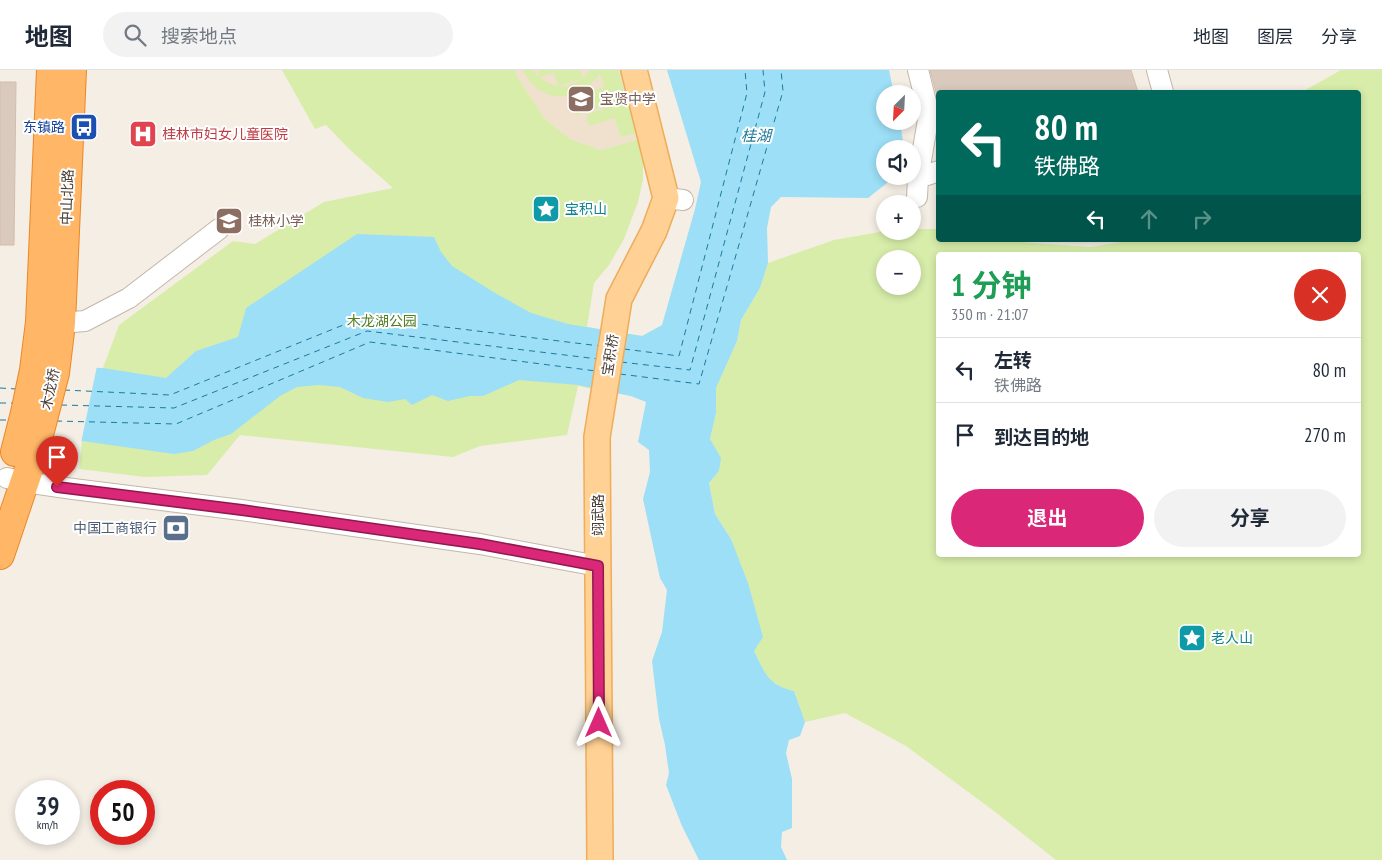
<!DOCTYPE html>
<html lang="zh">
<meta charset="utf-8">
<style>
:root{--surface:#fff;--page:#f2f2f3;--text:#1f2937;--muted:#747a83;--line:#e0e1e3;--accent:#db2777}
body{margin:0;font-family:"PT Sans Narrow","Noto Sans SC",sans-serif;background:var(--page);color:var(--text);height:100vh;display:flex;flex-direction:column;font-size:19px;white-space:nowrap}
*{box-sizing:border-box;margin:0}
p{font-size:16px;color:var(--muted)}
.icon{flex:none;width:28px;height:28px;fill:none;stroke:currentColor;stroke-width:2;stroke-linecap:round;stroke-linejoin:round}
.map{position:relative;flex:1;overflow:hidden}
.panel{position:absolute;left:936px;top:182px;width:425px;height:305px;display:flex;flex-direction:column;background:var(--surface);border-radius:5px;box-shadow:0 2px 8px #0003}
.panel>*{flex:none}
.banner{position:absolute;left:936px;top:20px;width:425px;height:152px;border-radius:5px;box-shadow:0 2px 8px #0003;background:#00695c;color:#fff;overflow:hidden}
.needle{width:32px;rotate:204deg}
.tools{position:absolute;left:876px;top:15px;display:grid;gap:10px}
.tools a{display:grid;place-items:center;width:45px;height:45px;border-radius:50%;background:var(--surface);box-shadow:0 2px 8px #0003;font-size:25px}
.speed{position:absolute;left:15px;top:710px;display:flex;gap:10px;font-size:25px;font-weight:700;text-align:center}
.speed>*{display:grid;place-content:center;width:65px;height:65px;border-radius:50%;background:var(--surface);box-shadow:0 2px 8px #0003;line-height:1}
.speed small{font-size:12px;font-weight:400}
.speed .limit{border:8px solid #d22;background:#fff;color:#111}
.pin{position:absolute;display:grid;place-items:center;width:42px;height:42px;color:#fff;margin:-51px -21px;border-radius:50% 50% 50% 0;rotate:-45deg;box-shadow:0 0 5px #0007}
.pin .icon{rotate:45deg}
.me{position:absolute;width:55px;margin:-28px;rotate:0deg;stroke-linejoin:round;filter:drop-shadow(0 0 4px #0008)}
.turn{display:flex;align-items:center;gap:18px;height:105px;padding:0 15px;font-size:22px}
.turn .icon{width:65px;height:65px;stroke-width:2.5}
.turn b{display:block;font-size:35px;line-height:42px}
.lanes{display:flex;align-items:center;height:48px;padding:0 15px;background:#0003;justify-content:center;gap:25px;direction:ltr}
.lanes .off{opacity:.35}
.round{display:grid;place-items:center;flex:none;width:52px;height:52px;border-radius:26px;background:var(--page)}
.overview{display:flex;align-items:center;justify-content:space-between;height:85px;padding:0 15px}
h1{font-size:30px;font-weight:700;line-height:38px;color:#1e9e55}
.primary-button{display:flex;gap:10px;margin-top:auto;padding:10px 15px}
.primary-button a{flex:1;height:58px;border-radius:30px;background:var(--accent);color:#fff;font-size:20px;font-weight:700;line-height:58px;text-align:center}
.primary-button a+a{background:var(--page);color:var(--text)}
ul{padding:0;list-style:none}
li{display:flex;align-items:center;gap:15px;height:65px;padding:0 15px;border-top:1px solid var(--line)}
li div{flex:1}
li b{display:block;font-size:19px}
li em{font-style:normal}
header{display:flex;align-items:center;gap:30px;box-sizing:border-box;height:70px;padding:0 25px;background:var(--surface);border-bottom:1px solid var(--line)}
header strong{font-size:24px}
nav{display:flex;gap:28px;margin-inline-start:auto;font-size:18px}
.search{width:350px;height:45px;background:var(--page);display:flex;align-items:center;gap:12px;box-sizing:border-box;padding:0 18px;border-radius:28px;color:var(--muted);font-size:19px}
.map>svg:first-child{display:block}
.education{fill:#efe1ce}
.green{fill:#d8edaa;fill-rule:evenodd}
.water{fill:#9cdff7}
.pier{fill:#f4eee5}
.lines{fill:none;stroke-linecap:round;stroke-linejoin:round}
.ferry{stroke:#1f799b;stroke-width:1;stroke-dasharray:6 5;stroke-linecap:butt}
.building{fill:#dacabd;stroke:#d2beac}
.minor-casing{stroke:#c4b7aa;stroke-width:22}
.major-casing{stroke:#efac59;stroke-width:28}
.highway-casing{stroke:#ec8728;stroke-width:30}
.minor{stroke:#fff;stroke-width:20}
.major{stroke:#ffd194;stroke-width:25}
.highway{stroke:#ffb666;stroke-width:28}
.route-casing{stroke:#8e194d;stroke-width:12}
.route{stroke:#db2777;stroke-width:9}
.labels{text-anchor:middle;stroke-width:4;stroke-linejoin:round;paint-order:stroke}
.education-label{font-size:14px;fill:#785e54;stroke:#fff;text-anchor:start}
.transit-label{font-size:14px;fill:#164399;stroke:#fff;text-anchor:end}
.health-label{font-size:14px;fill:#be3a42;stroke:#fff;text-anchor:start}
.street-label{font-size:14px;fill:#483d34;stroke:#fff}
.culture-label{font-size:14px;fill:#0d838f;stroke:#fff;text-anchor:start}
.park-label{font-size:14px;fill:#527f22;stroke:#fff}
.service-label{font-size:14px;fill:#4e5e75;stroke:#fff;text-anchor:end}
.water-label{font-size:15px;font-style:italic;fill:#1f799b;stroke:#fff}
</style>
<header>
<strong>地图</strong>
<div class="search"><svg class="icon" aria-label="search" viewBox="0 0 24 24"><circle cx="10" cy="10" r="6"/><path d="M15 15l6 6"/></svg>搜索地点</div>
<nav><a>地图</a><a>图层</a><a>分享</a></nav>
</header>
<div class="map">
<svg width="1382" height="790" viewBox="0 0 1382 790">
<rect width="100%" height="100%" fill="#f4eee5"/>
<!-- education -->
<path class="education" d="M515,0H623L643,68L601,80L570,69L545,49L518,8Z"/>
<!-- green -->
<path class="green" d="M282,0H515L518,8L545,49L570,69L601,80L643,68V110L638,132L624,169L609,195L594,213L587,257L642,266L631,326L578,316L567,365L480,376L453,387L240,365L207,405L145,407L79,399L82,371L26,369L42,297L103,298L119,255L233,171L255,174L324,132L393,118L349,79L326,55L315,59Z
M522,0H533L539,7L538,0H580L583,8L558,16L554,3L540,7C556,22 578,17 590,0H618L637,63L621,67L614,48L589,56L586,45L611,36L610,34L576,45L570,28L604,17L600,4C577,33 541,36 522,0Z
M1341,0H1382V790H1056L994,741L906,676L845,643L805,652L794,621L784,619L767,608L754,581L731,469L715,444L709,413L719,401L710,369L716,343V317L737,271L741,250L760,218L768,193L834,170L885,161H912L913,159H939V170H1005L1018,172L1090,177L1134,170H1359V22H1302ZM939,185H1359V485H939ZM885,189H912V216H885Z"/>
<!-- water -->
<path class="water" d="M667,0H889L894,24H885V51H900L904,79H885V106H892L887,113L868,128L781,127L771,137L767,158L768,193L760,218L741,250L737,271L716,318V343L710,369L721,388L719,401L709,413L715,444L731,469L748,513L763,567L754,581C765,603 768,615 794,621L805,652L800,666L789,670L786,683L792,709V758L782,762L781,777L787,790H699L682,756L666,715L669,703L665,675L659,649L652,591L662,562L667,520L660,508L643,429L650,402L649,380L638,372L646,332L631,326L578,315L519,310L483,326H470L448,331L432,325L412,335L405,329L388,332L363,328L340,317L319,315L297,317L280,326L231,364L214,370L193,381L174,384L82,371L26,369L42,297L103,298L166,308L196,281L238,267L246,238L357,164L434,167L441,182L452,196L495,223L531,243L568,254L642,266L662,255L695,139L701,112Z"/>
<!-- pier -->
<path class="pier" d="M42,295L97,296L81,373L26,371L0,373V299Z"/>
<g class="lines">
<!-- ferry -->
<path class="ferry" d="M624,279L679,286L747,23L745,0
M621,292L690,300L765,22L763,0
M620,304L699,314L783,21L781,0
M0,318L17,319
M64,320L170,325L363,247L600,276
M0,333H15
M61,335L174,338L367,261L598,289
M0,350H9
M56,351L176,354L370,272L596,301"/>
</g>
<!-- building -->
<path class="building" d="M930,0H1131L1138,22H936Z
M0,12H16L14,175H0Z"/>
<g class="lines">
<!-- minor casing -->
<g class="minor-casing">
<path id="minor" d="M1157,0L1163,22
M918,108L939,101
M917,127L918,108L929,44L918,0
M666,128L683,130
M61,253L85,251L129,228L219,159
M7,408L25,412L73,419L241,440L480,474L598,496"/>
</g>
<!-- major casing -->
<g class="major-casing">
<path id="major" d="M600,790L597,367L619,229L654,161L666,128L634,0"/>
</g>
<!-- highway casing -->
<g class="highway-casing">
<path id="highway" d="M15,382L25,343L34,300L40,252L51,0
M0,485L34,384L55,303L61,253L72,0"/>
</g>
<!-- minor -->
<use href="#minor" class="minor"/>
<!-- major -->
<use href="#major" class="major"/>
<!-- highway -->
<use href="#highway" class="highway"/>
</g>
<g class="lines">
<!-- route casing -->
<g class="route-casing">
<path id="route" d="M57,417L242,440L480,474L598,496L599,653"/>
</g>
<!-- route -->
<use href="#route" class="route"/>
</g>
<!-- icons -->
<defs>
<g id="school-square" transform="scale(1.4375)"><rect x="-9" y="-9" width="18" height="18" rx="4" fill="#8d6e63" stroke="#fff"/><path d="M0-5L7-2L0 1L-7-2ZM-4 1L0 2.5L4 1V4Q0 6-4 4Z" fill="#fff"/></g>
<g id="bus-square" transform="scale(1.4375)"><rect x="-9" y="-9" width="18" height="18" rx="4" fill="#1a4fb4" stroke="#fff"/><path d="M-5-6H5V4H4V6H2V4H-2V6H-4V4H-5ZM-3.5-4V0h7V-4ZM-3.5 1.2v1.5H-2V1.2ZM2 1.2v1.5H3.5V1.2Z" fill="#fff"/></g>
<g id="hospital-square" transform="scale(1.4375)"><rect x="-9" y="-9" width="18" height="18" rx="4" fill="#e0444e" stroke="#fff"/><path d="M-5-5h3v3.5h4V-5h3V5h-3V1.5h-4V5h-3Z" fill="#fff"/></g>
<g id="sight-square" transform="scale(1.4375)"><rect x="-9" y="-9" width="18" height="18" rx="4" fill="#0f9aa8" stroke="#fff"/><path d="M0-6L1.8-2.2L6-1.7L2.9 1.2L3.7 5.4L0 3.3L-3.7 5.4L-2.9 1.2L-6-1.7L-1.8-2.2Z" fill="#fff"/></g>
<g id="bank-square" transform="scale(1.4375)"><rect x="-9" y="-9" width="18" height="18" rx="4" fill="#5c6f8a" stroke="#fff"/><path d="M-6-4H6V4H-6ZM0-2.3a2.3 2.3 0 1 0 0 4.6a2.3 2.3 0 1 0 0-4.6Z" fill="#fff"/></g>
</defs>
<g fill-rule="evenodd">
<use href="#school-square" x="581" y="29"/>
<use href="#bus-square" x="84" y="57"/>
<use href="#hospital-square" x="143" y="64"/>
<use href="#sight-square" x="546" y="139"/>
<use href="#school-square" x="229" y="151"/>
<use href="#bank-square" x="176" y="458"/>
<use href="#sight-square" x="1192" y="568"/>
</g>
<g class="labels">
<!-- education labels -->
<g class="education-label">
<text x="600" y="34">宝贤中学</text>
<text x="248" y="156">桂林小学</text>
</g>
<!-- transit labels -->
<g class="transit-label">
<text x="65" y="62">东镇路</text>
</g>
<!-- health labels -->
<g class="health-label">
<text x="162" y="69">桂林市妇女儿童医院</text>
</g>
<!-- street labels -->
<g class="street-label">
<text transform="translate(67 127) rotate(-88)" y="5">中山北路</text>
<text transform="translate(610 285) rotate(-81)" y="5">宝积桥</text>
<text transform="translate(50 319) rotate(-78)" y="5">木龙桥</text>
<text transform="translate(598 445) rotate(-90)" y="5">翊武路</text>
</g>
<!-- culture labels -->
<g class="culture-label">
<text x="565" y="144">宝积山</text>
<text x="1211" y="573">老人山</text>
</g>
<!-- park labels -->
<g class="park-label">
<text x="382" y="256">木龙湖公园</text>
</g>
<!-- service labels -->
<g class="service-label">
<text x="157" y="463">中国工商银行</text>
</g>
<!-- water labels -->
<g class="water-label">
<text x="756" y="71">桂湖</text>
</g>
</g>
</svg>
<div class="tools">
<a><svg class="needle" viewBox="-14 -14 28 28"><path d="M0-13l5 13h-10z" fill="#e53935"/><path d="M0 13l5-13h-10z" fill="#747a83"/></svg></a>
<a><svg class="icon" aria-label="sound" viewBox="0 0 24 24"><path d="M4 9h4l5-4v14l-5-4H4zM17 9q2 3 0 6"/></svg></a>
<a>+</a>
<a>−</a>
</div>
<div class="speed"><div>39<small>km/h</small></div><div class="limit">50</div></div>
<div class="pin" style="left:57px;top:417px;background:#d93025"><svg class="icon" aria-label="arrive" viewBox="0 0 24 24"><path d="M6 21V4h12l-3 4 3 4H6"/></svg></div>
<svg class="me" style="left:599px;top:653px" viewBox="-20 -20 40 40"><path d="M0-17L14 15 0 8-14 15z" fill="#db2777" stroke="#fff" stroke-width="4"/></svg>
<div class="banner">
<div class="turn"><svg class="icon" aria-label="left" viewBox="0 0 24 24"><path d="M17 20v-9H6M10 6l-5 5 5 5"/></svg><div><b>80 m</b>铁佛路</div></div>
<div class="lanes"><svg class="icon" aria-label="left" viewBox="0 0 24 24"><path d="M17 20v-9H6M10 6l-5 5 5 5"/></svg><svg class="icon off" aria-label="ahead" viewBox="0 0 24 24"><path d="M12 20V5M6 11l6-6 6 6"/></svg><svg class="icon off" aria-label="right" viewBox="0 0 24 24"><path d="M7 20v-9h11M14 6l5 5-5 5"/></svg></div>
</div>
<section class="panel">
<div class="overview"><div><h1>1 分钟</h1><p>350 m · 21:07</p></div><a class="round" style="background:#d93025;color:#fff"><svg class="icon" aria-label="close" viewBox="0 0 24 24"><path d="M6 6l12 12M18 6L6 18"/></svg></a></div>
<ul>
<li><svg class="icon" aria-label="left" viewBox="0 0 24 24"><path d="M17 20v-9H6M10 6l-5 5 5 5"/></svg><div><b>左转</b><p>铁佛路</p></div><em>80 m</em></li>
<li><svg class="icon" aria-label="arrive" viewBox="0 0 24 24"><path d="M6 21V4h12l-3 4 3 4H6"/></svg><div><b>到达目的地</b></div><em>270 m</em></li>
</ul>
<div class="primary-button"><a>退出</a><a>分享</a></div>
</section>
</div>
